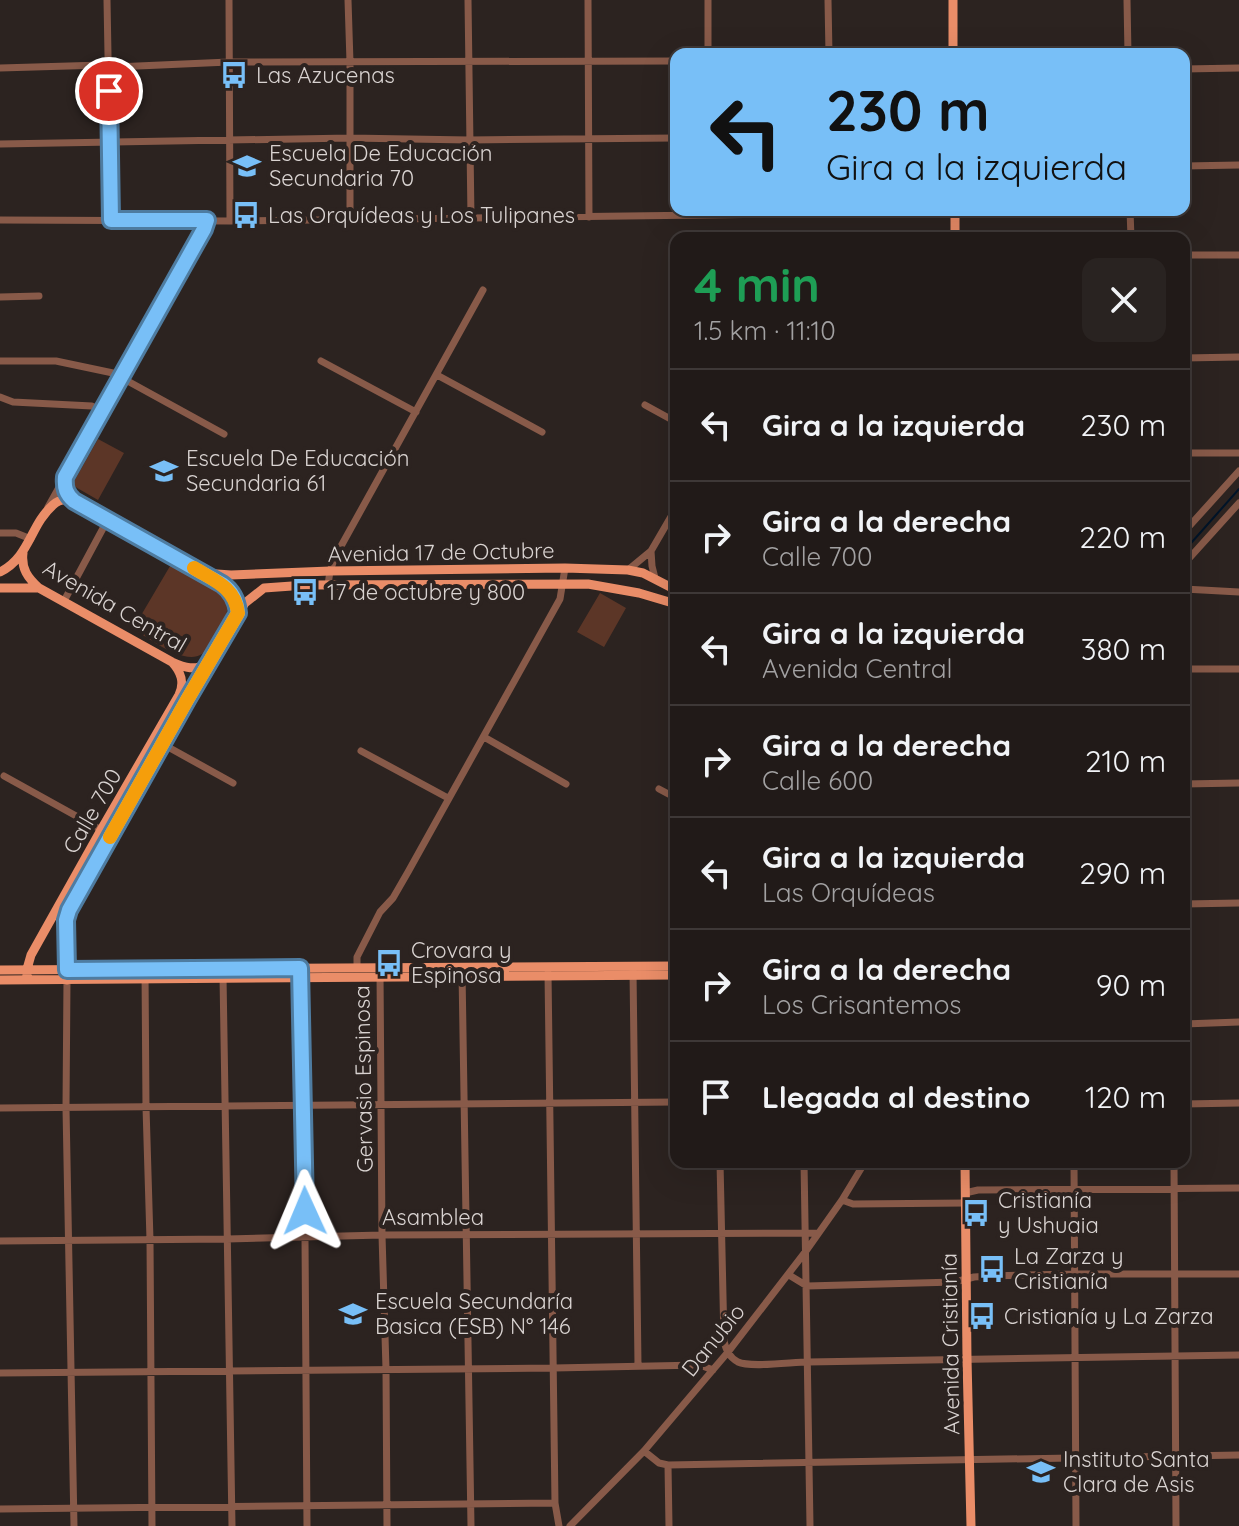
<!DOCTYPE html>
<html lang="es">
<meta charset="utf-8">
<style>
:root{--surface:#211a18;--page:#292321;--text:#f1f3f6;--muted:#a2a1a2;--line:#3e3837}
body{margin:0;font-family:Quicksand,sans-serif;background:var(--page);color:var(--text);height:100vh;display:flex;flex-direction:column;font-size:30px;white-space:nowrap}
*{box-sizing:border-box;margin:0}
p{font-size:26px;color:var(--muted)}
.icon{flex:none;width:44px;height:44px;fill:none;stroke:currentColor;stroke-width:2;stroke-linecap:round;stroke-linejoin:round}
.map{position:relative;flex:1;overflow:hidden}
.sheet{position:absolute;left:670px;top:232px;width:520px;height:936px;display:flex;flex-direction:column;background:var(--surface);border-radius:16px;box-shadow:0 8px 32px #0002,0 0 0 2px var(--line)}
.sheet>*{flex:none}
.banner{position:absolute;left:670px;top:48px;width:520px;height:168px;border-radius:16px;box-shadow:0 8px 32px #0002,0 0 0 2px var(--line);background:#78bff7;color:#111;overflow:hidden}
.pin{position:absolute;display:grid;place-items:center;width:68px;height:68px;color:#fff;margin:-34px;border:4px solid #fff;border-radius:50%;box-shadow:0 2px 8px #0007}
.me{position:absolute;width:88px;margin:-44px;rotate:359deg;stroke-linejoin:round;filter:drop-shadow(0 0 6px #0008)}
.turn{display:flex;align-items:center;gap:28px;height:168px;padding:0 24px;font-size:36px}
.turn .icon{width:104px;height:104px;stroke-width:2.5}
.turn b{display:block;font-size:56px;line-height:68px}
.round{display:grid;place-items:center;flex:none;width:84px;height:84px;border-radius:16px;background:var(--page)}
.overview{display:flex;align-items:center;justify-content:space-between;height:136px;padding:0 24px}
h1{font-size:48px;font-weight:700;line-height:60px;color:#1e9e55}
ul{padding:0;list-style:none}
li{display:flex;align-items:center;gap:24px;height:112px;padding:0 24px;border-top:2px solid var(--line)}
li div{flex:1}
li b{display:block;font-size:30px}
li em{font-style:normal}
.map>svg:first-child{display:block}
.green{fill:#5c3627}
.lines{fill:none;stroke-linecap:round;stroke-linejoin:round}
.stream{stroke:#001428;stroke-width:2}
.minor{stroke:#885a49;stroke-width:7}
.major{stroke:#ea8d68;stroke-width:9}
.route-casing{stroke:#4e7ca1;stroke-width:20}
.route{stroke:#78bff7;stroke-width:14}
.slow{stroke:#f59e0b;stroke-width:14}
.labels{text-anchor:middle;stroke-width:8;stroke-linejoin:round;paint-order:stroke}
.poi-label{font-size:22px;fill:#d9d3d1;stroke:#2c2320;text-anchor:start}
.street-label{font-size:22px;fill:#d9d3d1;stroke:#2c2320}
</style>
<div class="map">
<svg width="1239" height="1526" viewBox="0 0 1239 1526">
<rect width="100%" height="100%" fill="#2c2320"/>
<!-- green -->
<path class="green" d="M98,439L124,453L98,500L72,485Z
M173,561L225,592C232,605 226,615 220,628C215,637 211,648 202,654C184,666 149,638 133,629Z
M600,593L626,608L604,647L577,632Z"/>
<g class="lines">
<!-- stream -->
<path class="stream" d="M1184,551L1239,489"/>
<!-- minor -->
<path class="minor" d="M107,0L111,220
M229,0L230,221
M348,0L350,62V219
M468,0L471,218
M588,0L589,217
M828,0L829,54
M1127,0L1128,54
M708,54V0
M0,68L103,65L115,67L229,62L676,61
M1184,69L1239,68
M0,144L350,138L469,140L676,138
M1184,166L1239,165
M1130,210L1131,238
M0,220L230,221L955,212
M1184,255H1239
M0,297L39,296
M1184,358L1239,357
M0,361H56L113,373L224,434
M321,361L416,412
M437,375L542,432
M0,397L13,402L92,406L101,411
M645,405L676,422
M1184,453H1239
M48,507L204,229L207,220
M1184,532L1239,471
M0,533H16L31,539
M651,551L652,566L655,578
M1184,564L1239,503
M628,570L651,551L676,508
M328,585L330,571L335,557L483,290
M1184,589L1239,592
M64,601L108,519
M1184,669H1239
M484,737L566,784
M159,742L233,783
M361,751L448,798
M4,776L105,832
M1184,784L1239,783
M659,789L676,798
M1184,904L1239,903
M357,967V957L380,912L393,898L408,872L560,599L565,568
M145,970L146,1107L150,1240L152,1526
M633,971L638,1365
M380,972L382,1235L386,1369L387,1526
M462,972L471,1526
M548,973L555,1503L559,1526
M223,976L232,1526
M301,976L305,1238L307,1526
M67,980L66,1108L74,1526
M1184,1024L1239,1022
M1184,1104L1239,1103
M0,1108L676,1102
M720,1162L724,1341C726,1350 729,1357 738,1362C750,1368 793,1362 808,1362L1239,1355
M804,1162L810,1526
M1074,1162L1076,1526
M1174,1162L1176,1526
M965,1193L978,1190L1239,1188
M842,1200L853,1204L966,1203
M0,1241L227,1239L382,1235L818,1233
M789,1275L807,1286L955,1282L974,1277L989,1276L1074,1274H1239
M0,1373L554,1368L700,1365L713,1370
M644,1451L659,1463L668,1465L1239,1455
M668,1465L669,1526
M0,1509L555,1503
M570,1526L644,1451L728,1352L806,1251L842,1200L865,1162"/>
<!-- major -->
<path class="major" d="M953,0V54
M955,210V238
M23,553C21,569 28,578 39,588L172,662C185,668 195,671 208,663
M0,572C30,557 30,525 53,505C58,500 63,499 69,500C84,503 106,518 119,525C153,545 188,565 222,584C232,591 237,601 238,613
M203,573L231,575L330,571L565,568L628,570L643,573L676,590
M0,588H39
M0,970L676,966
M27,975V969L31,955L101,830L179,695C185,682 181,672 172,662
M0,980L676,975
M67,980L66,920L69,910L187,700L245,603L264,588L306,585L588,584L639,593L676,604
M965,1162L967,1359L971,1526"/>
</g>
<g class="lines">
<!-- route casing -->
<g class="route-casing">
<path id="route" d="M109,91L111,220H207L204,229L65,477C64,488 66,494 74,501L222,584C232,591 237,601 238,613L187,700L69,910L66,920L67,970L300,968L305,1211"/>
</g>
<!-- route -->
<use href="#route" class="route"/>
<!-- slow -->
<path class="slow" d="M110,837L187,700L238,613C235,587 213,580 194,568"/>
</g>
<!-- icons -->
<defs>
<g id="bus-bare" transform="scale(2.16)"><path d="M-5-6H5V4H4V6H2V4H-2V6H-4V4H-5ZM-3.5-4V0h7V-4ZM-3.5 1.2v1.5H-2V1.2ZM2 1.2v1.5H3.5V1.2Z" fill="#78bff7" stroke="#2c2320" stroke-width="2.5" paint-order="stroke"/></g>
<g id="school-bare" transform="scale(2.16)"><path d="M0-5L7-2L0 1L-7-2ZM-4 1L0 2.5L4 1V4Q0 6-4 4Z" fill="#78bff7" stroke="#2c2320" stroke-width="2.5" paint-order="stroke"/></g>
</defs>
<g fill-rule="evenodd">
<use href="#bus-bare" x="234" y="75"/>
<use href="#school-bare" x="247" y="166"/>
<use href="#bus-bare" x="246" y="215"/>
<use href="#school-bare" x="164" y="471"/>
<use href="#bus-bare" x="305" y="592"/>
<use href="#bus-bare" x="389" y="963"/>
<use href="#bus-bare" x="976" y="1213"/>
<use href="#bus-bare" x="992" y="1269"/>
<use href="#school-bare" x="353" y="1314"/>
<use href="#bus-bare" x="982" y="1316"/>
<use href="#school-bare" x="1041" y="1472"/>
</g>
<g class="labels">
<!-- poi labels -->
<g class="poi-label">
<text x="256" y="83">Las Azucenas</text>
<text x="269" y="161">Escuela De Educación<tspan x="269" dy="25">Secundaria 70</tspan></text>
<text x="268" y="223">Las Orquídeas y Los Tulipanes</text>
<text x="186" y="466">Escuela De Educación<tspan x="186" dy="25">Secundaria 61</tspan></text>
<text x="327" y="600">17 de octubre y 800</text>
<text x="411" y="958">Crovara y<tspan x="411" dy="25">Espinosa</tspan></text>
<text x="998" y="1208">Cristianía<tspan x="998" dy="25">y Ushuaia</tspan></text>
<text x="1014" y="1264">La Zarza y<tspan x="1014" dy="25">Cristianía</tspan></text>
<text x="375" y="1309">Escuela Secundaría<tspan x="375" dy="25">Basica (ESB) N° 146</tspan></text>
<text x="1004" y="1324">Cristianía y La Zarza</text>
<text x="1063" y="1467">Instituto Santa<tspan x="1063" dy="25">Clara de Asis</tspan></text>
</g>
<!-- street labels -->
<g class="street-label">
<text transform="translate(441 552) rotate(-1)" y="8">Avenida 17 de Octubre</text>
<text transform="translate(115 606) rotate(30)" y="8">Avenida Central</text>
<text transform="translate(92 811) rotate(-60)" y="8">Calle 700</text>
<text transform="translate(363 1079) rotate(-91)" y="8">Gervasio Espinosa</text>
<text x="433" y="1225">Asamblea</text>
<text transform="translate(713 1340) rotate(-51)" y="8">Danubio</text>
<text transform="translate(950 1344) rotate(-91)" y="8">Avenida Cristianía</text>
</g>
</g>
</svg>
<div class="pin" style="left:109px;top:91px;background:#d93025"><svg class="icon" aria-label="arrive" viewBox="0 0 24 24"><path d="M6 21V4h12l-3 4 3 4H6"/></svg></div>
<svg class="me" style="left:305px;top:1211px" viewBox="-20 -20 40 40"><path d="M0-17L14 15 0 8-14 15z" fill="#78bff7" stroke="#fff" stroke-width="4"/></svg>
<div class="banner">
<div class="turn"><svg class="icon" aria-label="left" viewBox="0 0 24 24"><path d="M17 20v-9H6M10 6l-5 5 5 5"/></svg><div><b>230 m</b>Gira a la izquierda</div></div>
</div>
<section class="sheet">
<div class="overview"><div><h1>4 min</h1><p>1.5 km · 11:10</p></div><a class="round"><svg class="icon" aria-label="close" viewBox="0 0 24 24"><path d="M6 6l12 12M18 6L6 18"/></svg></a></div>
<ul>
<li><svg class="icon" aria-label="left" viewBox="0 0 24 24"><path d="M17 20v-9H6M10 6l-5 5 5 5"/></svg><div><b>Gira a la izquierda</b></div><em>230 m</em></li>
<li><svg class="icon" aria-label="right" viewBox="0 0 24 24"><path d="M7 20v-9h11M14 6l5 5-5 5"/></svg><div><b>Gira a la derecha</b><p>Calle 700</p></div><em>220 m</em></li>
<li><svg class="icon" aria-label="left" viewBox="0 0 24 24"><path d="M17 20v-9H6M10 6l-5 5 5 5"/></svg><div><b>Gira a la izquierda</b><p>Avenida Central</p></div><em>380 m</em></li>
<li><svg class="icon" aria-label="right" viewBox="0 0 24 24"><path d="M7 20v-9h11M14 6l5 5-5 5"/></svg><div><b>Gira a la derecha</b><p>Calle 600</p></div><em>210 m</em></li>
<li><svg class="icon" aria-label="left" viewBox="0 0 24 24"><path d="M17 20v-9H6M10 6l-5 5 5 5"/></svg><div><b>Gira a la izquierda</b><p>Las Orquídeas</p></div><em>290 m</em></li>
<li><svg class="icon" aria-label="right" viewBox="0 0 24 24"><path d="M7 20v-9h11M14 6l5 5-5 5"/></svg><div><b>Gira a la derecha</b><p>Los Crisantemos</p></div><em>90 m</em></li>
<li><svg class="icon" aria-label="arrive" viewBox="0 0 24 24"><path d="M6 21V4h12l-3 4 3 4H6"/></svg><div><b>Llegada al destino</b></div><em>120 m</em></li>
</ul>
</section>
</div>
